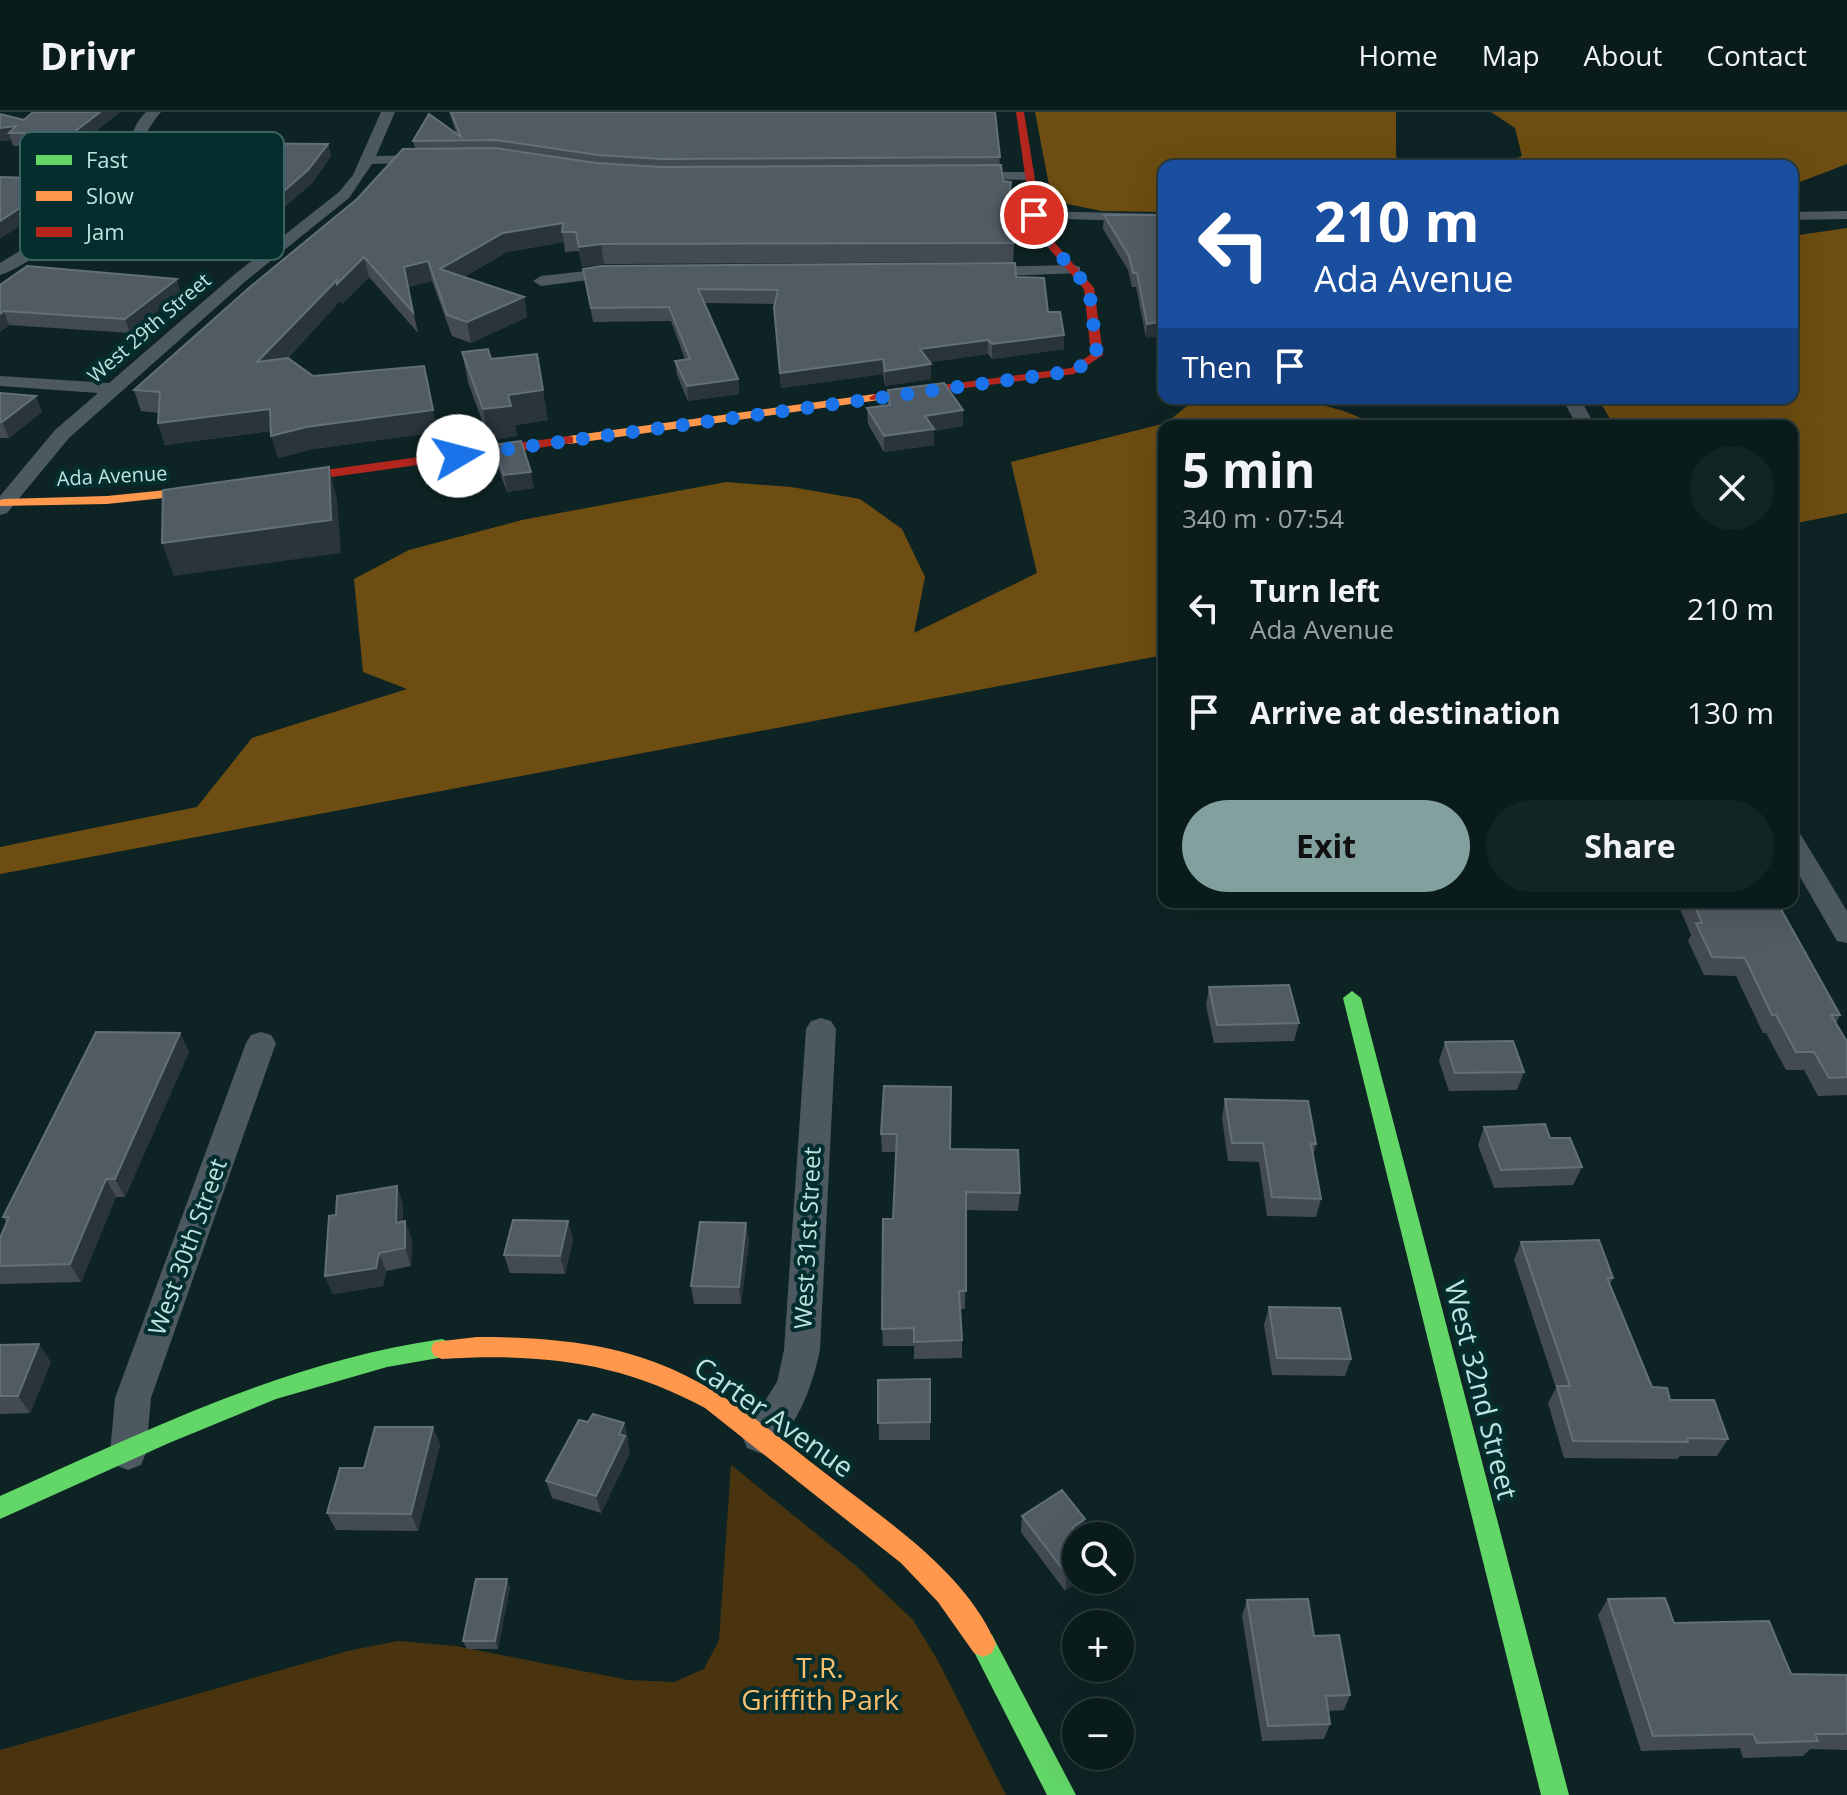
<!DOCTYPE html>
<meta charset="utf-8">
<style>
:root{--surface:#0a1b1b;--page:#132424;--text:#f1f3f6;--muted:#99a1a3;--line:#2a393a;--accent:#81a09e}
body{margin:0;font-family:"Open Sans",sans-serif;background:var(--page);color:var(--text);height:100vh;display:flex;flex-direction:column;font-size:30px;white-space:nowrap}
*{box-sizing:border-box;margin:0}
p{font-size:26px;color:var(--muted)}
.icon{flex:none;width:44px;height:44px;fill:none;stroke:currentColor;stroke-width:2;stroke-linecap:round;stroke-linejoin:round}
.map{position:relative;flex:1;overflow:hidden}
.panel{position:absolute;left:1158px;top:308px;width:640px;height:488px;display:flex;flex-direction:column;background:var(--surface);border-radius:16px;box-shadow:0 8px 32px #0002,0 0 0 2px var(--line)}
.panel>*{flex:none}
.hud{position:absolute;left:1158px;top:48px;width:640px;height:244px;border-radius:16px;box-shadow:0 8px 32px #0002,0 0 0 2px var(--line);background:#1a4fa0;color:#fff;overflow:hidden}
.tools{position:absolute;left:1062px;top:1410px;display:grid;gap:16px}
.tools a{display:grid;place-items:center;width:72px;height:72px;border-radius:50%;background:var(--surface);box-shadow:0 8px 32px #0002,0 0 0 2px var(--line);font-size:40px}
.pin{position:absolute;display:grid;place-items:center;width:68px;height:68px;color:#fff;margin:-34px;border:4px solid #fff;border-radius:50%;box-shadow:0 2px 8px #0007}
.me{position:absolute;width:88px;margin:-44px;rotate:82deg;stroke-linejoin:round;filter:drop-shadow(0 0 6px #0008)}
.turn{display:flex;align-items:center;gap:28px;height:168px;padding:0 24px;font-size:36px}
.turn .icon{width:104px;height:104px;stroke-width:2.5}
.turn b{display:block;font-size:56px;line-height:68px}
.then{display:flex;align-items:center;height:76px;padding:0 24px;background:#0003;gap:16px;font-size:30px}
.round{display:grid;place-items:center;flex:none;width:84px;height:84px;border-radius:42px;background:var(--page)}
.summary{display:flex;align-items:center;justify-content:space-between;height:136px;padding:0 24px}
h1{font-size:48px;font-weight:700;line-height:60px}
.button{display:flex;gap:16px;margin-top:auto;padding:16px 24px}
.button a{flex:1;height:92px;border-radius:48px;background:var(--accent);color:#111;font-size:32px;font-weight:700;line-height:92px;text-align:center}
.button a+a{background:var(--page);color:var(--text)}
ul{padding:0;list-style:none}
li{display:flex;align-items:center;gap:24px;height:104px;padding:0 24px}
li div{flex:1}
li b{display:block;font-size:30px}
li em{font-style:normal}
header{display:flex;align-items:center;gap:48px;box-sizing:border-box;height:112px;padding:0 40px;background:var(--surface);border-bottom:2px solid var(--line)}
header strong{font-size:38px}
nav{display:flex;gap:44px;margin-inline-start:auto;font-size:28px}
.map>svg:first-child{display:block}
.green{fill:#4a3410}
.forest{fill:#6d4d11}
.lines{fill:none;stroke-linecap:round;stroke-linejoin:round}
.street{fill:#4d5960;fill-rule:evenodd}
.fast{fill:#63d668;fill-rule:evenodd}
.slow{fill:#ff974d;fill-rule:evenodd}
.jam{fill:#b3261e;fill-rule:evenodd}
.wall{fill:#444a54}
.shaded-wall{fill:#29343b}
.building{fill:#515b64;stroke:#637077;stroke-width:2}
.route{stroke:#1a73e8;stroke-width:14;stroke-dasharray:0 25.2}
.labels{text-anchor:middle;stroke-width:8;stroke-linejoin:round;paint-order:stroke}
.far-street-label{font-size:20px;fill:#bfe2e0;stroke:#042e2d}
.street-label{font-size:24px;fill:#bfe2e0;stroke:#042e2d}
.near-street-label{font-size:28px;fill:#bfe2e0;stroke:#042e2d}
.near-park-label{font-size:28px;fill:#fbc06f;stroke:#042e2d}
.key{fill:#042e2d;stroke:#3c6463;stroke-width:2}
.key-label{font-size:22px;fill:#bfe2e0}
</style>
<header>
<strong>Drivr</strong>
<nav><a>Home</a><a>Map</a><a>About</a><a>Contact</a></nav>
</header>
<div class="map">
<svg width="1847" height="1683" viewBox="0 0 1847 1683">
<rect width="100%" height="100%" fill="#0e2424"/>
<!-- green -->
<path class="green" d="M731,1353L855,1453L913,1508L937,1547L1006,1683H0V1638L348,1539L398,1529L456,1534L628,1568L674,1570L704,1557L719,1528Z"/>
<!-- forest -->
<path class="forest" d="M1035,0H1396V44L1403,54H1164V100L1102,99L1052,89Z
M1491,0H1847V52L1792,73V54H1497L1522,44L1515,16Z
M1847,116V401L1792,412V314H1614L1598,286H1792V124Z
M1197,286C1257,286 1312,282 1368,309L1360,314H1164V543L0,762V735L197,695L252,626L407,577L363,560L354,467L409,438L522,408L726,370L791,375L860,387L902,417L925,465L914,521L1037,461L1011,350L1166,311Z"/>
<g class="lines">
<!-- street -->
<path class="street" d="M146,0H161C137,28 145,41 129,66C114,92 28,155 0,163V151C38,127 88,103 115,66C130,45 126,19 146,0Z
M381,0H395L376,44L430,43L437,47L435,50L372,52L349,86L247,168L69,326L7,401L0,403V384L55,318L98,281L0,274V264L109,271L235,162L339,80L353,63Z
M966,60H1027L1034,64L1027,68L961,67L959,64Z
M1034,99L1164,102V110L1029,106L1027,103Z
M1847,99V107L1792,108V100Z
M1074,153L1080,155V161L979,165L971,160L979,155Z
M622,155L630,160L628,163L541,174L533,169L541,164Z
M1562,286H1580L1595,314H1577Z
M1792,721L1801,723L1847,799V831L1837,829L1792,751Z
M821,906L831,909L836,917L820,1238C813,1272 795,1327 760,1341L747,1336L742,1324L777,1270L784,1238L806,917L811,909Z
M261,920L271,923L276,931L151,1286L146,1341L141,1353L128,1358L115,1353L110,1341L115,1286L246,931L251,923Z"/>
<!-- fast -->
<path class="fast" d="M1352,879L1361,886L1569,1683H1541L1343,886Z
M442,1227L450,1230L453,1237L450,1244L387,1255L276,1287L169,1331L0,1407V1384C144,1320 284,1250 442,1227Z
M983,1519L992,1523L1076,1683H1047L970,1532L974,1523Z"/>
<!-- slow -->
<path class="slow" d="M875,282L881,286L879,288L569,332L563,328L569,324Z
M216,373L220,374V380L107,392L0,394V388L4,387L107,384Z
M477,1225C538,1225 600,1229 657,1251C722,1276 771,1319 825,1361C885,1408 965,1459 996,1532L992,1541L983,1545L974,1541L938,1490L901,1451L705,1296C619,1249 539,1241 442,1247L434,1244L431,1237L434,1230Z"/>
<!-- jam -->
<path class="jam" d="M1016,0H1024L1043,117L1094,176L1103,243L1074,262L871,288L869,286L875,282L1071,256L1091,242L1084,177L1033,118Z
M569,324L573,325V331L275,373L269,369L275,365Z"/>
</g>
<!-- wall -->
<path class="wall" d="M33,0H120L77,34H13L11,28L0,29V2L24,8Z
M449,0H995L1000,53L1003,69L1010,88L1008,105L1014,131L1013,150L604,152L582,155L579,139L565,140L564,130L507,140L464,165L524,185L527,205L471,231L452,224L432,169L408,175L418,221L369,165L342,192L341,188L287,247L313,264L438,320L313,337L278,346L271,319L165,333L158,311L159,301L141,299L134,278L357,87L415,36L413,29L457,23Z
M328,32L331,44L312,71L240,134L95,124L90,111Z
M1104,103H1164L1146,226L1136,175H1132L1128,158L1103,117Z
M583,157L1016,165L1048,200L1064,223V237L992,247L988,242L930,250L931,252V267L885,274L883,262L781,276L775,210V192L705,191L738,267L739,282L688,289L677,263L675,249L685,247L671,209L593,210Z
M0,173L181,181L130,221L9,213L0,220Z
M462,240L491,247L548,308L515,313L517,324L489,328L468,270Z
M888,278L963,298V314L934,319V333L884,340L868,312L867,296L888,293Z
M0,281L42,300L9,326H0Z
M493,333L534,376L507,380L496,349Z
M1677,790H1777L1840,903L1836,911L1847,930V983L1818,984L1804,958H1786L1766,921H1763L1736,864L1704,863L1688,829L1691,823Z
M1209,875L1299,911L1294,929L1214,931L1206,893Z
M180,921L189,940L125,1085H116L81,1170L0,1172V1126L7,1111L3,1105Z
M1445,930L1524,960L1517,978L1449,979L1439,949Z
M884,974L950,1037L1020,1081L1018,1099L966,1098L965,1197H960L962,1228V1246L914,1247V1234H883L882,1217L893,1107L896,1040H882L881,1022Z
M1225,987L1316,1032L1313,1045L1321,1087L1316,1105L1267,1104L1259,1050L1228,1049L1222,1006Z
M1484,1015L1582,1055L1573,1073L1494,1076L1478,1033Z
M403,1092V1110L405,1109L412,1128L411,1154L386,1159L383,1174L333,1182L325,1164Z
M568,1109L573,1128L565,1162L510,1161L504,1143Z
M746,1111L749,1129L741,1192H694L691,1174Z
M1521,1130L1613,1166L1610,1172L1652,1275L1728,1327L1717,1344H1680L1677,1347L1564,1346L1548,1291L1556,1276L1514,1148Z
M1269,1195L1351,1247L1345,1264L1272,1263L1264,1213Z
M0,1233L51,1250L30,1301L0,1302Z
M930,1267V1328H879L878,1268Z
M588,1310L624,1311L628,1328L627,1330L630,1341L601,1401L552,1386L546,1369Z
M433,1315L440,1333L418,1419L336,1418L327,1401L364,1356Z
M1022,1404L1083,1424H1076L1065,1479L1021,1420Z
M510,1475L498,1537H467L463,1529Z
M1608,1487L1674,1511L1791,1562L1847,1563V1638L1810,1637L1803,1644L1743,1646L1740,1636L1641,1639L1598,1503Z
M1247,1488L1314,1524L1350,1583L1344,1598L1328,1599L1330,1612L1324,1627L1262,1629L1242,1504Z"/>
<!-- shaded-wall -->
<path class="shaded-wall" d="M100,0H120L77,34L73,21Z
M16,14L9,21L11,28L0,29V16Z
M328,32L331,44L312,71L240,134L236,121Z
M64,67L69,81L0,127V109Z
M1011,70L1010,88L1006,124V105Z
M563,111L562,120L564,130L507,140L444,177L440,157L503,121Z
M601,132L604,152L582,155L579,135Z
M364,145L369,165L342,192L341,188L264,271L257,250L337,168Z
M428,149L432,169L408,175L418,221L404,155Z
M177,167L181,181L130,221L125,207Z
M524,185L527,205L471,231L467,210Z
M4,199L9,213L0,220V202Z
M1164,209V224L1146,226L1147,212Z
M1064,223V237L992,247V232Z
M988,228V242L920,252V237Z
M883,247V262L781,276L780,261Z
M931,252V267L885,274V259Z
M424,254L438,320L313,337L278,346L271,324Z
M738,267L739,282L688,289L687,274Z
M543,278L548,308L515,313L517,324L489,328L483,297L508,283Z
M36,284L42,300L9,326L2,310Z
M270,297L276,318L165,333L158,311Z
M963,298V314L934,319V333L884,340V324L925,304Z
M329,355L337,387L341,441L174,464L162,431Z
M531,360L534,376L507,380L504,363Z
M180,921L189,940L125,1085L115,1067Z
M106,1067L116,1085L81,1170L70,1152Z
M397,1074L403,1092V1129L396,1111Z
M405,1109L412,1128L411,1154L405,1136Z
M568,1109L573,1128L565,1162L560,1144Z
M746,1111L749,1129L741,1192L739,1175Z
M379,1141L386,1159L383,1174L333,1182L325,1164Z
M39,1232L51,1250L30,1301L18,1284Z
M624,1311L630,1341L601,1401L596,1384Z
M433,1315L440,1333L418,1419L411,1402Z
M1085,1407L1083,1424H1076L1072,1416Z
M1076,1457V1468H1081L1065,1479L1067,1463Z
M507,1467L510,1475L498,1537L495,1529Z"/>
<!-- building -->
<path class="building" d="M33,0H100L73,21H9L16,14L0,16V2L24,8Z
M451,0H995L1000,45L662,47L598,43L496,28L413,29L429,2L461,25Z
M207,31L328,32L308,58L236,121L90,111Z
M495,36L596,51L661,55L1001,53L1003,69L1011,70L1006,105H1011L1014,131L601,132L579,135L576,120H562L563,111L503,121L440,157L524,185L467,210L447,203L428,149L404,155L413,200L364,145L337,172V168L257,250L288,246L313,264L424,254L433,298L306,315L271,324L270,297L158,311L160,280L134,278L250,175L357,87L403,37Z
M0,65L64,67L0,109Z
M1104,103H1164V209L1147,212L1137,161H1133L1129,144Z
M1015,151L1016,165L1044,166L1048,200H1060L1064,223L992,232L988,228L920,237L931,252L885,259L883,247L780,261L774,195L778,178L698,177L738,267L687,274L675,249L690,247L669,195L591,196L583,157L602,154Z
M27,154L177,167L125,207L4,199L0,202V173Z
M488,237L491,247L537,242L543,278L508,283L511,294L483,297L462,240Z
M944,271L963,298L925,304L934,317L884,324L867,296L890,293L888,278Z
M0,281L36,284L2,310H0Z
M521,329L531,360L504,363L493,333Z
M329,355L331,408L162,431L163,378Z
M1693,790H1777L1840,903H1831L1847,930V965L1829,966L1814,940H1796L1776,903H1772L1745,846L1712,845L1696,811H1702Z
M1289,873L1299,911L1217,913L1209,875Z
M96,920L180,921L115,1067H106L70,1152L0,1154V1126L9,1105H3Z
M1513,929L1524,960L1455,961L1445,930Z
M884,974L951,975L950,1037L1018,1038L1020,1081L966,1080V1179H959L962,1228L914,1230V1216L882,1217L883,1107H893L897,1022H881Z
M1225,987L1308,989L1316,1032H1311L1321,1087L1272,1085L1263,1031H1232Z
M1545,1012L1550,1026H1570L1582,1055L1501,1058L1484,1015Z
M397,1074L396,1111L405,1109V1136L379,1141L376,1156L325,1164L329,1104L336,1103L337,1084Z
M513,1108L568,1109L560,1144L504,1143Z
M700,1110L746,1111L739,1175L691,1174Z
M1599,1128L1613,1166H1607L1652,1275L1667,1276L1670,1288H1714L1728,1327L1687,1326L1688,1330L1573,1329L1557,1274H1570L1521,1130Z
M1269,1195L1340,1196L1351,1247L1277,1246Z
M39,1232L18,1284H0V1233Z
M930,1267V1310L878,1311V1268Z
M593,1302L624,1311L619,1322L625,1324L596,1384L546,1369L579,1308L588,1310Z
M375,1315H433L411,1402L327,1401L340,1356H364Z
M1062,1378L1085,1407L1072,1416L1078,1424H1076V1457L1067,1463L1022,1404Z
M476,1467H507L495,1529H463Z
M1665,1486L1674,1511L1769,1509L1791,1562L1847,1563V1622H1815L1818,1629L1757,1631L1753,1622L1653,1624L1608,1487Z
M1308,1487L1314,1524L1339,1523L1350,1583L1326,1584L1330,1612L1268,1614L1247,1488Z"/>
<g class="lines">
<!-- route -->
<path class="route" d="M458,344L1074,259L1097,243L1089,176L1038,118L1034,103"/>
</g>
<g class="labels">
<!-- far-street labels -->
<g class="far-street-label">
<text transform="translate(149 216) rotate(-41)" y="7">West 29th Street</text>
<text transform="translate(112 364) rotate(-3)" y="7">Ada Avenue</text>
</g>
<!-- street labels -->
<g class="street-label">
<text transform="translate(808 1126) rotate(-87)" y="8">West 31st Street</text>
<text transform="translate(188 1135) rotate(-70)" y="8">West 30th Street</text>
</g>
<!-- near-street labels -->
<g class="near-street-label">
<text transform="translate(1481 1278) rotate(76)" y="10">West 32nd Street</text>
<text transform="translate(774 1305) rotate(35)" y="10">Carter Avenue</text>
</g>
<!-- near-park labels -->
<g class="near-park-label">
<text x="820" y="1566">T.R.<tspan x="820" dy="32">Griffith Park</tspan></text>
</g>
</g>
<!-- legend -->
<rect x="20" y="20" width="264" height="128" rx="12" class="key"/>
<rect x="36" y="43" width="36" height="10" fill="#63d668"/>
<rect x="36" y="79" width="36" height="10" fill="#ff974d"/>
<rect x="36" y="115" width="36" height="10" fill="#b3261e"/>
<g class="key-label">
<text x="86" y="56">Fast</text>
<text x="86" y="92">Slow</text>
<text x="86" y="128">Jam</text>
</g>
</svg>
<div class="tools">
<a><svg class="icon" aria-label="search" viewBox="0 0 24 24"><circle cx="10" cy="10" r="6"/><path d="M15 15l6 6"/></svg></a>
<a>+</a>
<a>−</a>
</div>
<div class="pin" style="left:1034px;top:103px;background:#d93025"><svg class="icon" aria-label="arrive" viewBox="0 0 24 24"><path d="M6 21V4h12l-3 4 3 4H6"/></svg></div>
<svg class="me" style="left:458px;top:344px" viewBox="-20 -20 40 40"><circle r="19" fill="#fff"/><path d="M0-13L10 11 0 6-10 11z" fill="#1a73e8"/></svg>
<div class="hud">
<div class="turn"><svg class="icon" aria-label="left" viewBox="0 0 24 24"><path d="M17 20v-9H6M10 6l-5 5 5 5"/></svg><div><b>210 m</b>Ada Avenue</div></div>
<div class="then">Then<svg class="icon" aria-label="arrive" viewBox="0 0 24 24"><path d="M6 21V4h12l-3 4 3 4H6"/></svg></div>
</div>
<section class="panel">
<div class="summary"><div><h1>5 min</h1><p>340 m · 07:54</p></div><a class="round"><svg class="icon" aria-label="close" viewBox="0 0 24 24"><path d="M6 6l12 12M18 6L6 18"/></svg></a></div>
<ul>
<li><svg class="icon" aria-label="left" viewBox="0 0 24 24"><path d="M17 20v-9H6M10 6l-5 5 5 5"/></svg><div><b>Turn left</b><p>Ada Avenue</p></div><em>210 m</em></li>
<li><svg class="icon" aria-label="arrive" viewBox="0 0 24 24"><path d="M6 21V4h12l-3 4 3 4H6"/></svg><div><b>Arrive at destination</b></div><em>130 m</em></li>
</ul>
<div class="button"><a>Exit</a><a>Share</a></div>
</section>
</div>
